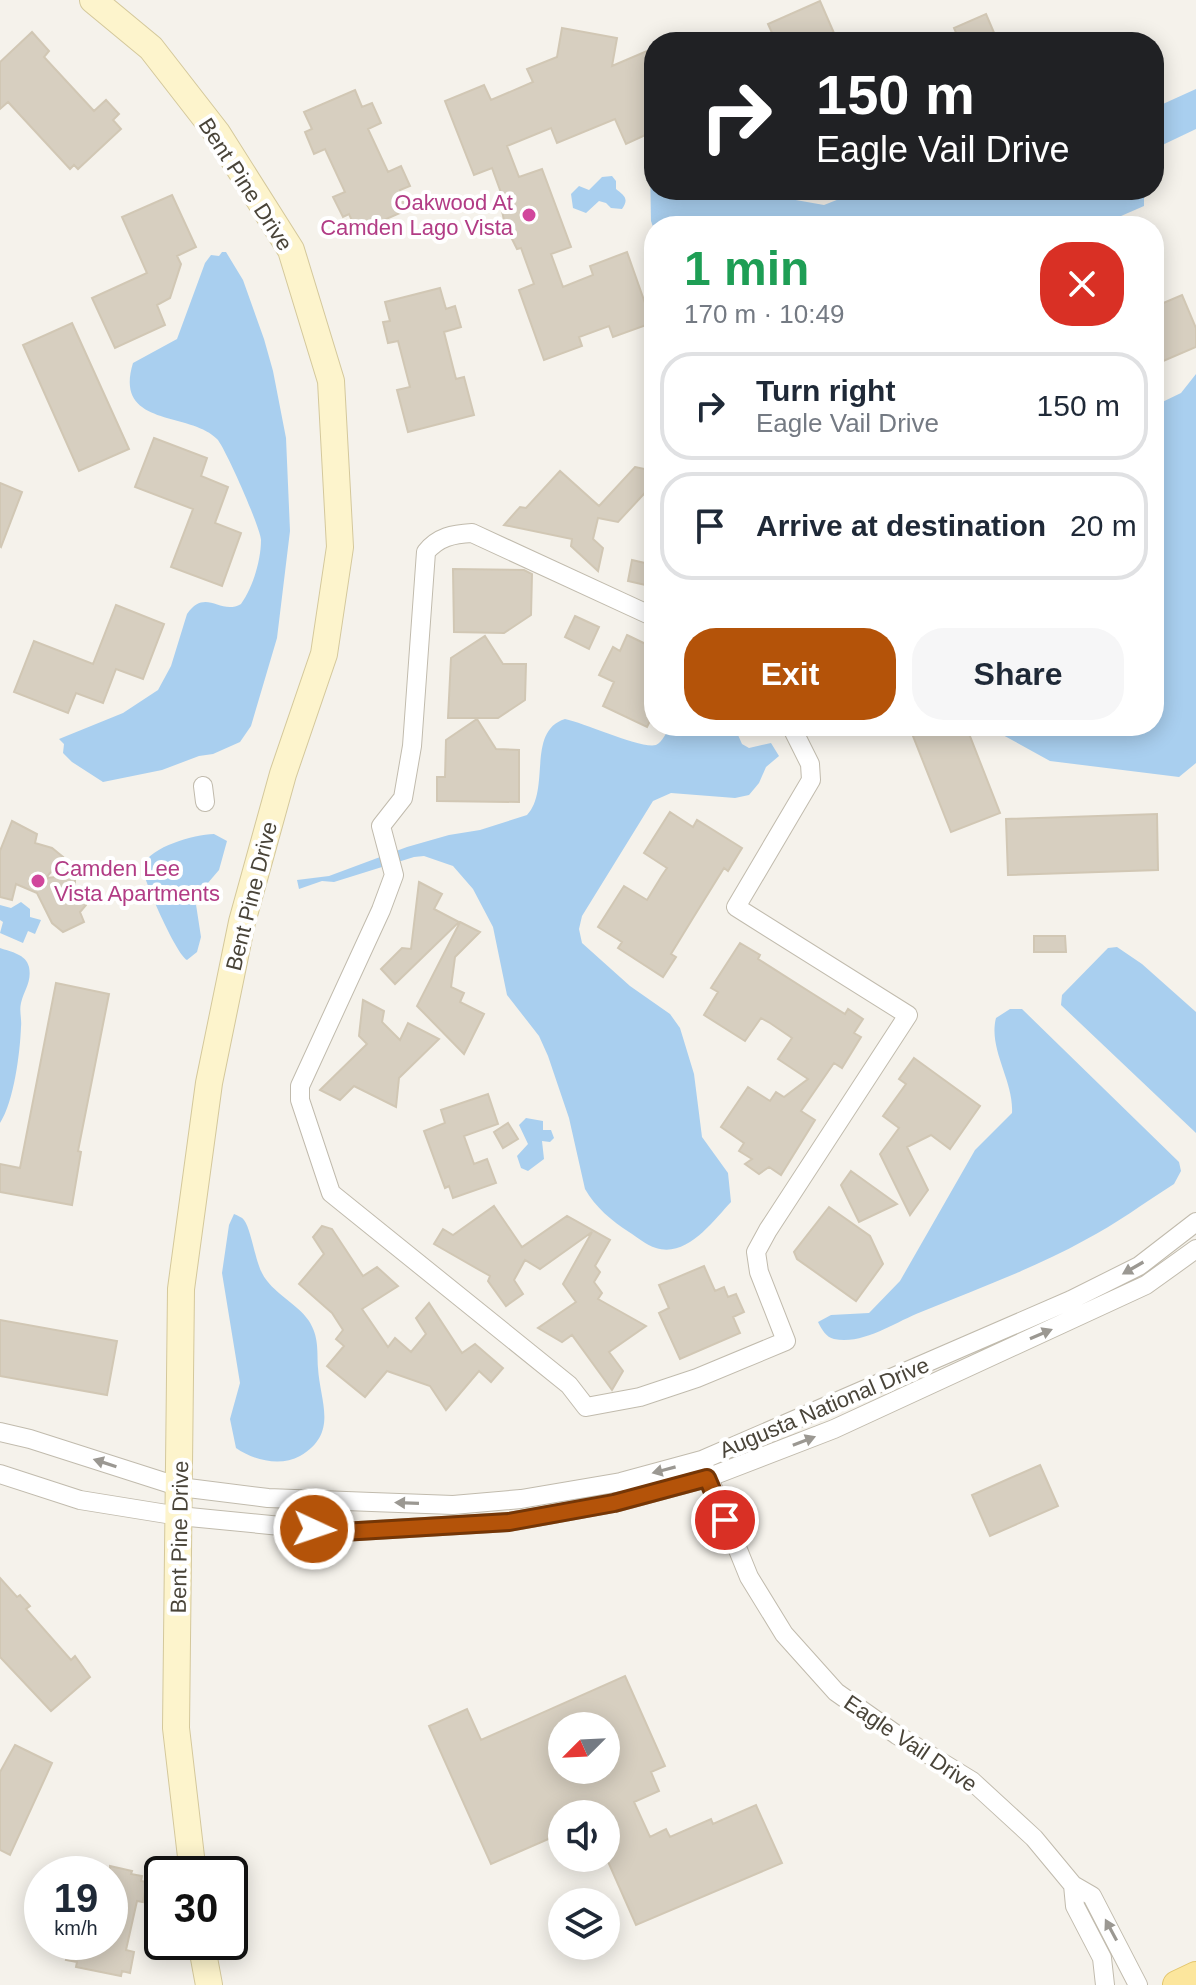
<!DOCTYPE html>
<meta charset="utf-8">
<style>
:root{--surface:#fff;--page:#f6f6f7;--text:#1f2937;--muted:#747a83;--line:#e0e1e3;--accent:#b45309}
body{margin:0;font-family:Arial,sans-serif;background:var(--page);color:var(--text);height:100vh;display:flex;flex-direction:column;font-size:30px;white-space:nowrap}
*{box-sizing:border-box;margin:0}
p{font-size:26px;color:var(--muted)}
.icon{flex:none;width:44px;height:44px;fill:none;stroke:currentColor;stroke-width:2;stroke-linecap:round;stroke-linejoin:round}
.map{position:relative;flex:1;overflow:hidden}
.panel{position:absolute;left:644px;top:216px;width:520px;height:520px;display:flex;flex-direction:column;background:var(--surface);border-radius:32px;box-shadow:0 4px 20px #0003}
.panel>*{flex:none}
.banner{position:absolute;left:644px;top:32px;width:520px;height:168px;border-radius:32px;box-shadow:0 4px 20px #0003;background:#202124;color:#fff;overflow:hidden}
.needle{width:52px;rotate:246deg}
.buttons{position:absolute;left:548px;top:1712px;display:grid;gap:16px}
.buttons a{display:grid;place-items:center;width:72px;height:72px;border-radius:50%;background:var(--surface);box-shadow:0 4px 20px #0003;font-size:40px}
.speed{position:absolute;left:24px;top:1856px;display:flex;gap:16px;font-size:40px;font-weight:700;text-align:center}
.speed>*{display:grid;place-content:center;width:104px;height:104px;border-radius:50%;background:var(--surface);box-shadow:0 4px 20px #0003;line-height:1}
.speed small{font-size:20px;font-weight:400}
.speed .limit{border:4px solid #111;border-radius:12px;background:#fff;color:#111}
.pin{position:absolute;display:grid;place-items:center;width:68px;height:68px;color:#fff;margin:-34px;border:4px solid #fff;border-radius:50%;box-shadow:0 2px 8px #0007}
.me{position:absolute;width:88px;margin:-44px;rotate:93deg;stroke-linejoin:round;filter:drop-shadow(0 0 6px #0008)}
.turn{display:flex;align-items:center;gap:28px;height:168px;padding:0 40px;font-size:36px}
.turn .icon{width:104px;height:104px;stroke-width:2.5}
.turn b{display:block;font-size:56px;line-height:68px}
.round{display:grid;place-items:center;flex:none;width:84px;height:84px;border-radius:32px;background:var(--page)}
.head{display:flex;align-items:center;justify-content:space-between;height:136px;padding:0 40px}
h1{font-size:48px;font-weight:600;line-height:60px;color:#1e9e55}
.cta{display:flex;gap:16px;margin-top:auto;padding:16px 40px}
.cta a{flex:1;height:92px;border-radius:32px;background:var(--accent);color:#fff;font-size:32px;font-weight:600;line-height:92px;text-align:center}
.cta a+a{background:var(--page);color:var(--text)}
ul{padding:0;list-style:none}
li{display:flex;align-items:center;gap:24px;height:108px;margin:0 16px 12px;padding:0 24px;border:4px solid var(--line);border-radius:32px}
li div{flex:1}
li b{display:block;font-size:30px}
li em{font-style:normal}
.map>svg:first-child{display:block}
.water{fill:#a9cfef}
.building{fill:#d7cfc0;stroke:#d1c7b4;stroke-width:2;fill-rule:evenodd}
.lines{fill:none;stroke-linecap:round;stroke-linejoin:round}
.street-casing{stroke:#c1bbad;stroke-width:20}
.secondary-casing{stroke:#d4c89b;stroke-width:28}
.primary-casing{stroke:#e2c56c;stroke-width:30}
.street{stroke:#fff;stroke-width:18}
.secondary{stroke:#fdf4cc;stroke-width:26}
.primary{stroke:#fce69d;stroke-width:28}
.oneway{fill:#9b9892}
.route-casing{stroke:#753606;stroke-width:20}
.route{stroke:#b45309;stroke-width:14}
.hotel-dot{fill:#d1479c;stroke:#fff;stroke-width:3}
.labels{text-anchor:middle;stroke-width:8;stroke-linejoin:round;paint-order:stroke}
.street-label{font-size:22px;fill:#494439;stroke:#fff}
.hotel-label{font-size:22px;fill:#b23c85;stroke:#fff;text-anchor:end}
</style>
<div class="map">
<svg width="1196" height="1985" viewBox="0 0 1196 1985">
<rect width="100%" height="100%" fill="#f5f2eb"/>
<!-- water -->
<path class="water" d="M1196,89V129L1154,149V108Z
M654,162V190H769L773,196L824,205L862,190H1011L1014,193L1038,190H1144V206L1098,226H654V230L651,221L650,166Z
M612,176L616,181V189C623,195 630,198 622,209L611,208L606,203L599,201L586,213L573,208L571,194L579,186L589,190L602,177Z
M222,252H226L243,280L264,339L273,371L286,438L290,531L277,638L251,726L240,742L213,754L199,756L162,770L103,782L72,762L63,753L64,744L59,739L123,713L158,690L171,666L187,614C206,587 220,616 241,604C253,587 261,560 261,540C261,529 225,447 217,439C190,411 113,428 133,363L177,339L205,263L211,255L219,256Z
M1196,374V763L1179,777L1050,761L1001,734L998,726H1154V406L1181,393Z
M565,719C585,723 640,749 656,745C663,742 666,731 672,726H734L742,744L749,748L771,743L779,756L766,767L759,783L749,795L735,798L671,793L653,801L582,916L579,929L582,943L630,986L670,1014L680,1028L694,1074L702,1137L728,1173L731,1202C713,1221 687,1258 656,1248C646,1245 637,1237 629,1232C612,1221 595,1207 585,1189L569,1118L548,1056L539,1036L507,995L493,927L473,889L453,866L424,856L414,857L334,882L322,881L299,889L297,880L329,876L407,847L449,835L480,830L527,815C551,790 526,731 565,719Z
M214,834L227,841L219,870L195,898L201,937L197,952L187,960C176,954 143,879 142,866C152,846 193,835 214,834Z
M21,902L30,909V917L41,920L35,934L28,931L23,943L0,933L3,922L0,920V905L11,908Z
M1117,947L1142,964L1196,1012V1133L1061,1005L1062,995L1108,948Z
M0,948C11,952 26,954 29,967C32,982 24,990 21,1003C19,1011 22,1019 21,1027C20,1053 14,1101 0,1123Z
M1010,1009H1022L1179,1162L1181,1171L1174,1184C1144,1203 1116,1224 1085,1240C1033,1269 976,1289 921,1312C895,1322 864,1345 834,1339C826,1337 822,1330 818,1322L831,1315L869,1313L900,1281L975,1150L1012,1113C1014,1081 988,1049 996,1018Z
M526,1118L543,1121V1130H551L554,1138L550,1142L542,1141L544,1159L528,1171L521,1168L517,1156L528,1144L519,1125Z
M234,1214C238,1216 242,1217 244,1220C251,1229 255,1260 262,1273C272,1293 297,1303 309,1321C319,1337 317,1350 318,1368C320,1402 339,1433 300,1456C280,1467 253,1460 236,1448L230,1419L240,1383L222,1273L229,1225Z"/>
<!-- building -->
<path class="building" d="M820,1L834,33L814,42H776L768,24Z
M986,14L998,42H960L954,28Z
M562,28L617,38L612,66L654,48V131L626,144L615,119L557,143L551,128L507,146L519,177L542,169L571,247L551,254L563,287L593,275L590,266L627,252L652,323L613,337L609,326L579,337L582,346L544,360L519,290L534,284L521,248L517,249L505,225L502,211L505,210L502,202L504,201L492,168L474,175L445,101L484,85L491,100L533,82L527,69L557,57Z
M32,32L49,51L44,57L94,111L106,100L119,114L113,120L121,129L78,169L74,165L70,169L8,102L0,109V62Z
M355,90L362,107L372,103L381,123L368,129L388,172L401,166L410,186L400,190L409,209L357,232L349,214L343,217L333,197L345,192L325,149L314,154L305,132L312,129L304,112Z
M172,195L196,247L177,256L181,264L170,298L157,305L165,325L115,348L92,298L147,273L122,217Z
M440,288L446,309L455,306L461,327L444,332L456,379L464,377L474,415L408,432L397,390L410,387L398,341L388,343L383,322L390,321L385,302Z
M1182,295L1196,328V347L1154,365V307Z
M72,323L129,449L79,471L23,345Z
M154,438L207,458L201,476L228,487L215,523L241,533L222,586L171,567L193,509L135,487Z
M635,467L654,471V483L618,522L598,518L593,539L603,548L598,571L571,546L572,539L504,525L520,507L526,508L560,471L599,506Z
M0,483L22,492L1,547L0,546Z
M632,560L654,565V587L628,581Z
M453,569L524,570L532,574L531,615L504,633L454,632Z
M116,605L164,624L143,679L116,669L103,703L76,693L68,713L14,692L34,641L93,664Z
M575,616L599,627L589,649L565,637Z
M627,635L654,648V713L647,727L603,706L614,682L599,675L613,647L620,651Z
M485,636L503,664H526L525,700L498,718H448L451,658Z
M477,719L496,749L519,750V802L437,801V777H445L446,740Z
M909,726H966L1000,813L951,832Z
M670,812L693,827L697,820L742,848L728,871L724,868L693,918L671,954L676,957L663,977L618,948L622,942L598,927L624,886L647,900L661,877L667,868L644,853Z
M1157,814L1158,870L1008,875L1006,819Z
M12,821L37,834L35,843L52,848L63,857L46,878L75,875V887L82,886L87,896L86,905L80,912L84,922L63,932L52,923L37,893L16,884L12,900L0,897V851Z
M419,882L442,894L434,909L459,922L395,984L381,969L402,948L411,949Z
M460,922L480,932L455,957L451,987L464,993L460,1002L484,1014L464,1054L417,1006Z
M1034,936H1065L1066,952H1034Z
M740,943L760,955L758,959L810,992L845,1014L848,1009L863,1019L854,1033L861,1037L842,1068L834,1063L801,1111L815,1120L781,1175L769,1167L759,1174L745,1164L752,1159L739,1151L744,1143L721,1127L748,1087L770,1101L776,1092L784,1097L808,1079L778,1059L792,1038L770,1023L761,1018L745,1041L704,1015L718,992L711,988Z
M56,983L109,994L78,1151L81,1152L72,1205L0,1192V1164L20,1168Z
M363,1000L384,1011L382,1022L400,1040L408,1023L439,1039L399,1078L396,1107L354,1086L340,1100L320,1090L367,1044L359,1036Z
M914,1058L980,1106L950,1149L931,1135L907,1147L928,1190L910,1215L880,1154L899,1128L883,1116L906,1084L899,1079Z
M488,1094L498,1124L464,1136L474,1164L487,1159L496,1183L453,1198L449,1186L445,1188L424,1131L445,1123L441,1110Z
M508,1123L518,1139L503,1148L494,1132Z
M851,1171L897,1204L859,1222L841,1185Z
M494,1206L522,1247L567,1216L610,1240L595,1266L600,1272L594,1282L602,1293L598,1299L646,1326L609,1352L623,1371L612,1390L572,1335L562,1342L538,1328L576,1302L563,1284L592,1232L540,1269L525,1260L514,1280L523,1294L506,1306L488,1281L490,1276L434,1244L443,1229L453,1235Z
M829,1207L870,1236L883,1264L856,1301L797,1259L794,1252Z
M322,1226L332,1229L363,1276L377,1267L398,1286L362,1309L388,1347L395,1338L411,1352L426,1334L416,1318L429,1303L462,1353L475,1344L503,1368L491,1382L479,1371L446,1410L430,1386L387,1371L365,1397L327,1366L344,1346L336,1339L343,1330L332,1313L299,1284L324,1254L313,1237Z
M704,1266L715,1291L724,1287L728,1297L736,1294L744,1312L733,1317L740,1333L680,1359L659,1313L669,1308L659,1285Z
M0,1320L117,1341L107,1395L0,1376Z
M1040,1465L1058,1506L990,1536L972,1495Z
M0,1578L17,1597L20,1595L30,1606L26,1609L71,1660L75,1656L90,1677L51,1711L0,1657Z
M625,1676L665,1766L651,1772L659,1791L634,1802L650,1837L666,1829L670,1837L711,1819L713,1824L756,1805L782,1863L636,1925L606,1857V1814H562V1833L491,1864L429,1726L467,1709L481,1740ZM562,1726H606V1770H562Z
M15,1745L52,1763L10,1855L0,1850V1772Z
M110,1866L132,1871L131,1874L142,1876L141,1881L147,1882L143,1902L137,1901L126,1950L134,1952L130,1973L122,1971L121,1976L76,1967L77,1962L66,1960L70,1942H110Z"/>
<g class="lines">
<!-- street casing -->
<g class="street-casing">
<path id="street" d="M654,617L472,533C453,534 438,537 426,552L412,746L403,798L381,826L394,875L381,910L300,1086V1100L331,1193L569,1385L586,1407L640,1397L697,1378L786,1341L759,1272L756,1252L768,1230L908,1015L736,907L811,780L810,764L791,726
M203,786L205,802
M0,1432L30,1439L180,1487L268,1498L372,1502L453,1505L521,1499L621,1482L702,1460L1071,1300L1139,1266L1196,1222
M704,1466L749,1577L784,1634L836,1692L897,1735L972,1781L1034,1838L1073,1885L1092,1896L1138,1985
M0,1474L80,1500L179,1516L342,1532L509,1522L614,1503L707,1478L834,1429L1146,1285L1196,1249
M1073,1885L1075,1906L1102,1958L1105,1985"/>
</g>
<!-- secondary casing -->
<g class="secondary-casing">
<path id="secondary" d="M93,0L151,48L217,133L291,250L331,381L340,547L324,654L283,774L242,922L209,1083L181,1289L176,1728L193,1874
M201,1942L209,1985"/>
</g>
<!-- primary casing -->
<g class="primary-casing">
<path id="primary" d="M1177,1985L1196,1976"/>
</g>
<!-- street -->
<use href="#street" class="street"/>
<!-- secondary -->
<use href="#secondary" class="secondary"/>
<!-- primary -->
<use href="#primary" class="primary"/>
</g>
<!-- one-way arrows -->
<defs><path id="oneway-solid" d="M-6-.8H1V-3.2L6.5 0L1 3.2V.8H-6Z" transform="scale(2)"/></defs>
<g class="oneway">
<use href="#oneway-solid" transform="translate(1133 1268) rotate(150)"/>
<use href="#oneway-solid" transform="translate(1041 1334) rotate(-23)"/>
<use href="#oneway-solid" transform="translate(804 1441) rotate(-21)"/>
<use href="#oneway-solid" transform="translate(105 1463) rotate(-162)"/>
<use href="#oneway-solid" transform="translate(664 1470) rotate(165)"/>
<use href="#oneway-solid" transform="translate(407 1503) rotate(-178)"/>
<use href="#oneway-solid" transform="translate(1111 1930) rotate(-118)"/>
</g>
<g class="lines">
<!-- route casing -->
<g class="route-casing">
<path id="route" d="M314,1529L342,1532L509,1522L614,1503L707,1478L725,1520"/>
</g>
<!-- route -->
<use href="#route" class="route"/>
</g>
<!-- markers -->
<g class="hotel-dot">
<circle cx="529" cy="215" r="8"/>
<circle cx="38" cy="881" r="8"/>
</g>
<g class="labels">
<!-- street labels -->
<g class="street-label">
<text transform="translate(246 184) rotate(57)" y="8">Bent Pine Drive</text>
<text transform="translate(251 896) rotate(-76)" y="8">Bent Pine Drive</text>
<text transform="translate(824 1407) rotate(-23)" y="8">Augusta National Drive</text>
<text transform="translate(179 1537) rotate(-89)" y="8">Bent Pine Drive</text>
<text transform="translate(911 1743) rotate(34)" y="8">Eagle Vail Drive</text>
</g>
<!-- hotel labels -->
<g class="hotel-label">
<text x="513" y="210">Oakwood At<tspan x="513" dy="25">Camden Lago Vista</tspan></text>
<text x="54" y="876" text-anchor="start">Camden Lee<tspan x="54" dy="25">Vista Apartments</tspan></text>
</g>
</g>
</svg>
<div class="buttons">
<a><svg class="needle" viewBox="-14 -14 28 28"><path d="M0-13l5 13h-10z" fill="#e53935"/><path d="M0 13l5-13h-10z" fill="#747a83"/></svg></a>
<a><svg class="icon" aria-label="sound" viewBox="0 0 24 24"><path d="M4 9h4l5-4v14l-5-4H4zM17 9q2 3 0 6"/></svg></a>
<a><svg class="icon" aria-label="layers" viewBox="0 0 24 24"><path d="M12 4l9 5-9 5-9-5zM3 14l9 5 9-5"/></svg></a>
</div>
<div class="speed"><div>19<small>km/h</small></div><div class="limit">30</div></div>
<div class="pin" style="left:725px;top:1520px;background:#d93025"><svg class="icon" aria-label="arrive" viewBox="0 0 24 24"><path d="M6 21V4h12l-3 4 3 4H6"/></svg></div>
<svg class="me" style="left:314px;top:1529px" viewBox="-20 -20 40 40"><circle r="17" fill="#b45309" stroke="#fff" stroke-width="3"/><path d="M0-11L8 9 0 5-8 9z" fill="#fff"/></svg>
<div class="banner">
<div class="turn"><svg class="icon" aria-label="right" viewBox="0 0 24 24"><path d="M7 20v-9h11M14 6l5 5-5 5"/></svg><div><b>150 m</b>Eagle Vail Drive</div></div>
</div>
<section class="panel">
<div class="head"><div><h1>1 min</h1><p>170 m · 10:49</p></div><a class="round" style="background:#d93025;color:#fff"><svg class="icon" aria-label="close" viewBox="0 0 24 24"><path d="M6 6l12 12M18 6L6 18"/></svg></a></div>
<ul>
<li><svg class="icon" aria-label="right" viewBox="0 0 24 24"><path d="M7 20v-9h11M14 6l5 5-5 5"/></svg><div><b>Turn right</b><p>Eagle Vail Drive</p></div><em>150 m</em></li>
<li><svg class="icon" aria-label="arrive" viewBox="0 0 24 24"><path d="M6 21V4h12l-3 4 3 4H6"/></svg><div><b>Arrive at destination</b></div><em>20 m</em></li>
</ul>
<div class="cta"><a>Exit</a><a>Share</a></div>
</section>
</div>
